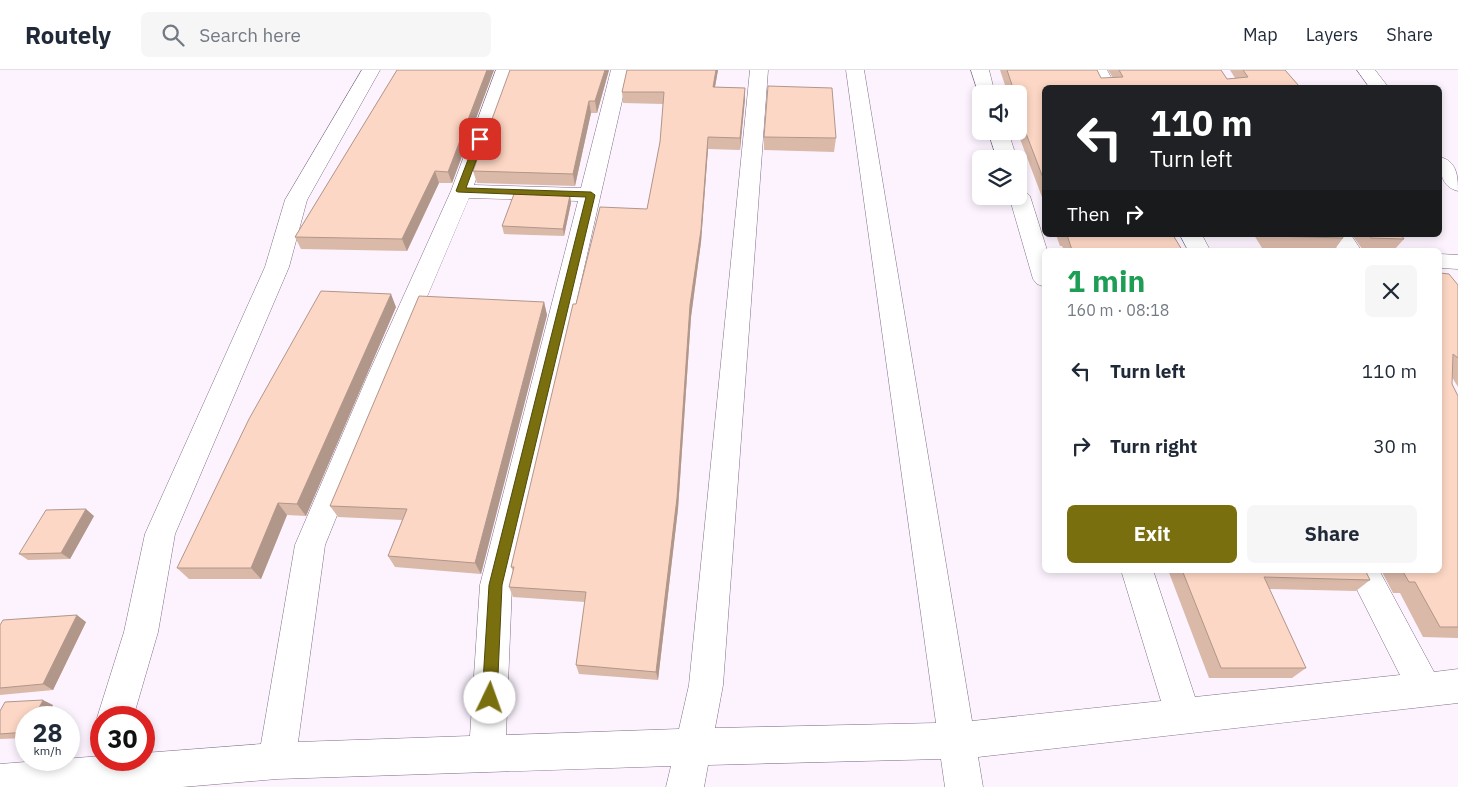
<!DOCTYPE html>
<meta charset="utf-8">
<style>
:root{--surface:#fff;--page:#f6f6f7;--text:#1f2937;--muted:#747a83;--line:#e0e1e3;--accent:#7a6f0e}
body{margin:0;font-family:"IBM Plex Sans",sans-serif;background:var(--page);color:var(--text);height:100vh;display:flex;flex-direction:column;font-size:19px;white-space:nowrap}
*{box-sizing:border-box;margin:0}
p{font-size:16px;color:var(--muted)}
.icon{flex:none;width:28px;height:28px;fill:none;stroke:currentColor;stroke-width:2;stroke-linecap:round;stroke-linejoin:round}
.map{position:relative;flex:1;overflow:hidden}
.side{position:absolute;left:1042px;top:178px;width:400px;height:325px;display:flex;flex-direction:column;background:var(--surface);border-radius:8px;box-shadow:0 2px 8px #0003}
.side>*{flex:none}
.hud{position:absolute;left:1042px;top:15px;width:400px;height:152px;border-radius:8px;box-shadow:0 2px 8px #0003;background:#202124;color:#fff;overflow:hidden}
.buttons{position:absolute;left:972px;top:15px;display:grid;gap:10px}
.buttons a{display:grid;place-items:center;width:55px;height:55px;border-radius:8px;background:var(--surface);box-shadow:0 2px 8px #0003;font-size:25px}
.speed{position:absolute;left:15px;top:636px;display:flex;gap:10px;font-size:25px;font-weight:700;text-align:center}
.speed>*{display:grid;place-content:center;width:65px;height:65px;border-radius:50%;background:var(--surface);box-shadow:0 2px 8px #0003;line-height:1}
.speed small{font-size:12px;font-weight:400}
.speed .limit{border:8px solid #d22;background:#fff;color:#111}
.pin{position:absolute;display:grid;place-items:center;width:42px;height:42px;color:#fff;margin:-21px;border-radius:10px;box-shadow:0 2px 8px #0006}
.me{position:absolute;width:55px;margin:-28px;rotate:3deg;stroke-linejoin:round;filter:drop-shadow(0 0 4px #0008)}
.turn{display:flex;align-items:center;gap:18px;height:105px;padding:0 25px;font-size:22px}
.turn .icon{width:65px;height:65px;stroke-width:2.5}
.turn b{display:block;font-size:35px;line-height:42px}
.then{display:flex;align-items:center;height:48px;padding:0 25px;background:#0003;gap:10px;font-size:19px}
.round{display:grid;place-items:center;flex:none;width:52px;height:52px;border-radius:8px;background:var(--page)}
.headline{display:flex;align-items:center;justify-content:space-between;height:85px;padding:0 25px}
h1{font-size:30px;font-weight:700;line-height:38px;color:#1e9e55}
.action{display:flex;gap:10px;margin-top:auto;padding:10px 25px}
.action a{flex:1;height:58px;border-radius:8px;background:var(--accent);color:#fff;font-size:20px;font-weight:700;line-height:58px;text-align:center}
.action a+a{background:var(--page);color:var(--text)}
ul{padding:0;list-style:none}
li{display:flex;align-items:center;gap:15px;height:75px;padding:0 25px}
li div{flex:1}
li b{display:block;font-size:19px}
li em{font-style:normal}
header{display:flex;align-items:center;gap:30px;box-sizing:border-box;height:70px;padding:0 25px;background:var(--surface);border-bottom:1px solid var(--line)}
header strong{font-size:24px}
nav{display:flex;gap:28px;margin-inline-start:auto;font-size:18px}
.search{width:350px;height:45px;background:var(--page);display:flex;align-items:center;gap:12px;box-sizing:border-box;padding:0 18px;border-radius:8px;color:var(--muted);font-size:19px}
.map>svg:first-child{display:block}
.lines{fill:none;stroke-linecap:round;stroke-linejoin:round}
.street-casing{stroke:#816e88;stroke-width:1}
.street{fill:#fff;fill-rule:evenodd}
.wall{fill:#dab9a9}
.shaded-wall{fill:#b1968a}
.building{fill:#fdd7c5;stroke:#b1968a}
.route{fill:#7a6f0e;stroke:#4f4809}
</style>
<header>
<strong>Routely</strong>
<div class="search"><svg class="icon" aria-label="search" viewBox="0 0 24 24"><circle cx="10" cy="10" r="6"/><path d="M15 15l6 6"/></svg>Search here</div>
<nav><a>Map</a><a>Layers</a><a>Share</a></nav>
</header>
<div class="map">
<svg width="1458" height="717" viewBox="0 0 1458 717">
<rect width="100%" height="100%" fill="#fcf3ff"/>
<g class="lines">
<!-- street casing -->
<g class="street-casing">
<path id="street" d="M362,0H380L307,130L289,197L175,464L158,562L133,648H101V658L97,648L124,562L145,464L265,197L285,130Z
M496,0H514L474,115L581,118L611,0H629L512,515L506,665L679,659L689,615L750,0H768L723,615L715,658L936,653L846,0H864L972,651L1161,631L1121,500H1153L1195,627L1400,605L1347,500H1379L1434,602L1458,599V633L978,687L983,717H945L941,689L708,695L704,717H666L671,696L277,709L182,717H0V694L101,686V690H144V683L261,674L295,475L367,307L451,121ZM469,128L578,131L480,515L470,666L298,672L325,475L393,307Z
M971,0H989L995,24H981V28H980Z
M1089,0H1107L1117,18H1099Z
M1357,0H1375L1389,18H1370Z
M988,61H1008L1017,89H997Z
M1440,87C1457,91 1458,106 1458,121C1441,117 1440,102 1440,87Z
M1019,120L1026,122L1030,126L1047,180H1045V217L1037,214L1033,209L1009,126H1019Z
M1180,165H1202L1210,180H1188Z
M1328,165H1351L1361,180H1338Z
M1440,184L1458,185V199L1440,198Z"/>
</g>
<!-- street -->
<use href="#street" class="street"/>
</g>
<!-- wall -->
<path class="wall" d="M397,0H494L452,113H439L407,181L301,179L295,167Z
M609,0L597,43H591L575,116L477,113L473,101Z
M627,0H718L715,17L745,18V29L740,80L708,79L701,172L691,247L678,439L658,610L579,604L576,595L585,532L513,527L509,517L513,501L511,497L576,234L647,139L660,72L663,34L623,33L622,22Z
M1000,0H1097L1101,8H1113L1108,0H1221L1227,9L1235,8L1230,0H1285L1299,16L1045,18V135L1017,61H1019V24H1008Z
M764,67L836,68L834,82L764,80Z
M570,125L571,133L564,166L504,164L502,156Z
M1056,165H1173L1182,180H1064L1062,176H1060Z
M1254,165H1342L1343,168L1335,179L1262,178Z
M1352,165H1401L1404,169L1394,180H1363Z
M1440,203L1458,215V322V317L1452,307V314L1458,326V568L1423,567L1400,523H1393L1381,500H1440Z
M544,232L547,245L481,504L395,497L388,486L402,450L338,447L330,436Z
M396,237L306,446L287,445L261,509H189L177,498Z
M94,446L70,489L28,490L19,484Z
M1168,500H1365L1370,510L1356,521L1269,519L1306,598L1292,608H1209Z
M86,552L53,620L0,625V555Z
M53,635L47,648H26V668L0,669V641Z"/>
<!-- shaded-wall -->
<path class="shaded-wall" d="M487,0H494L452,113L448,102Z
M605,0H609L597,43L595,31Z
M716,0H718L713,28V17Z
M745,18V29L740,80V68Z
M589,31L591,43L575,116L573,104Z
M708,67V79L701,172L691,247L678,439L658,610L656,602L690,235Z
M435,101L439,113L407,181L402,169Z
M570,125L571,133L564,166L563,159Z
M391,224L396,237L306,446L297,434Z
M544,232L547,245L481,504L475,493Z
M278,433L287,445L261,509L251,498Z
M86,439L94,446L70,489L61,483Z
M77,545L86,552L53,620L43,614Z
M43,630L53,635L47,648H34Z"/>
<!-- building -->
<path class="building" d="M397,0H487L448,102L435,101L402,169L295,167Z
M510,0H605L595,31H589L573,104L473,101Z
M627,0H716L713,17L745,18L740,68L708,67L701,160L690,235L677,428L656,602L576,595L586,522L509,517L514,497H511L573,234H576L600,137L647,139L660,72L664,22H622Z
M1007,0H1097L1101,8L1123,7L1119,0H1221L1227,9L1248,7L1243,0H1285L1299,16L1340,18H1045V113L1019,45V36H1020L1019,33V24H1015Z
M768,16L832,18L836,68L764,67Z
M514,124L570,125L563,159L502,156Z
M1067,165H1173L1182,180H1072Z
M1268,165H1342L1343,168L1269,166Z
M1369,165H1401L1404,169L1371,168Z
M1440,203L1449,204L1458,215V288L1453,284L1452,314L1458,326V557H1440L1415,512H1409L1402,500H1440Z
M321,221L391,224L297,434L278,433L251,498H177L249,349Z
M419,226L544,232L475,493L388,486L407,439L330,436Z
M86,439L61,483L19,484L46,440Z
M1182,500H1365L1370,510L1264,507L1306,598H1221Z
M77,545L43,614L0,618V555L3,550Z
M43,630L34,648H26V662L0,664V641L5,632Z"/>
<!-- route -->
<path class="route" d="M480,66L484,69L466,118L591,122L595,125L502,515L497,628L495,633L490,635L485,633L482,628L489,515L586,127L458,122L456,121L476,69Z"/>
</svg>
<div class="buttons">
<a><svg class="icon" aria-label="sound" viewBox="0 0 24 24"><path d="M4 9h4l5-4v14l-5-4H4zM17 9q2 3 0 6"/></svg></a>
<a><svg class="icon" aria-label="layers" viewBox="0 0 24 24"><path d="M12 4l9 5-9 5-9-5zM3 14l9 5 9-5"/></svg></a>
</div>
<div class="speed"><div>28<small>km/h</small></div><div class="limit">30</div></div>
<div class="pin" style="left:480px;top:69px;background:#d93025"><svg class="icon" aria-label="arrive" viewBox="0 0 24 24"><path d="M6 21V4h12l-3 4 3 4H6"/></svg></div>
<svg class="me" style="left:490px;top:628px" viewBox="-20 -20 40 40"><circle r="19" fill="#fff"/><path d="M0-13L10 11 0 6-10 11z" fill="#7a6f0e"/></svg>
<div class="hud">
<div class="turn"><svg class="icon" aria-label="left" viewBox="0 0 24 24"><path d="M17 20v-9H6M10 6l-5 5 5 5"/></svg><div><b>110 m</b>Turn left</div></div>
<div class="then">Then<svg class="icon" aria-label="right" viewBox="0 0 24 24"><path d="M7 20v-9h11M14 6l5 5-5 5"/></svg></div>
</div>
<section class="side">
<div class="headline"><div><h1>1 min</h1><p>160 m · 08:18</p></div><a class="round"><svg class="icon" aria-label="close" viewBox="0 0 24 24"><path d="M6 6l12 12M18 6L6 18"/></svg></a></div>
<ul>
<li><svg class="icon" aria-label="left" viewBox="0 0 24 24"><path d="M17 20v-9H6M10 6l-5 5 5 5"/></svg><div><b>Turn left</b></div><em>110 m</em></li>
<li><svg class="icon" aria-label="right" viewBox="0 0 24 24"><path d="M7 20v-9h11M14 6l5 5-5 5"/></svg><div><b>Turn right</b></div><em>30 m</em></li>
</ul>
<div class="action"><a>Exit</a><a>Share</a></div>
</section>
</div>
